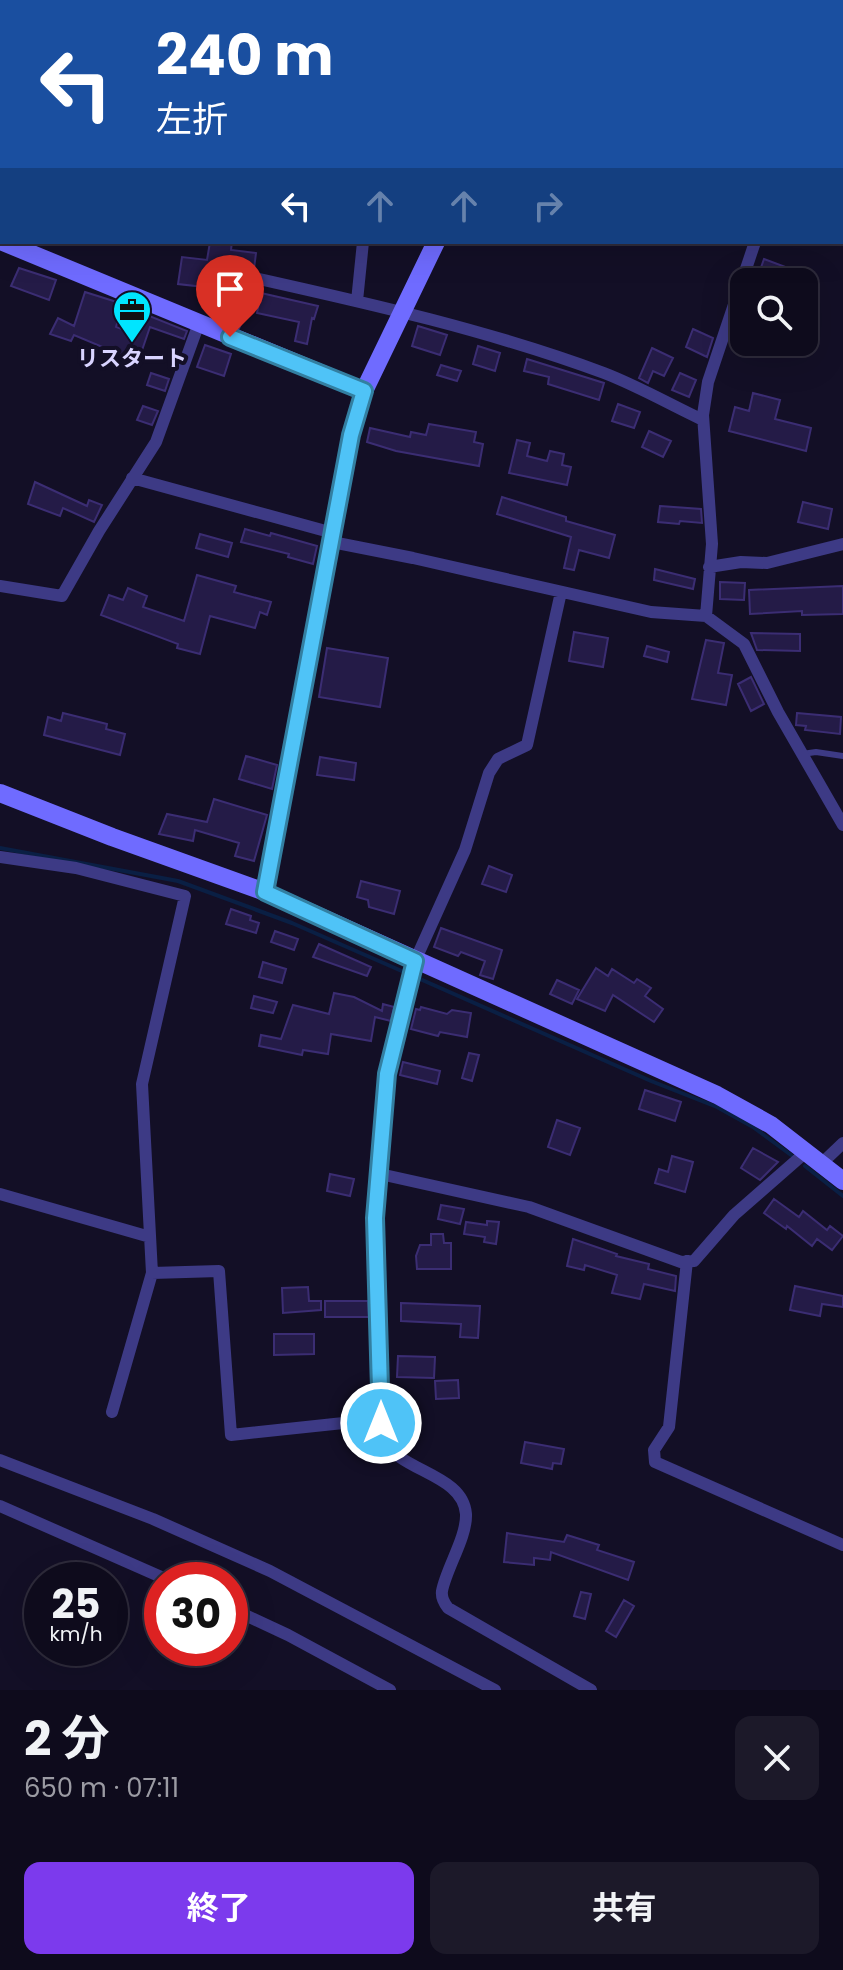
<!DOCTYPE html>
<html lang="ja">
<meta charset="utf-8">
<style>
:root{--surface:#0e0b1c;--page:#1c1929;--text:#f1f3f6;--muted:#9b9ba3;--line:#2e2b3b;--accent:#7c3aed}
body{margin:0;font-family:Poppins,"Noto Sans JP",sans-serif;background:var(--page);color:var(--text);height:100vh;display:flex;flex-direction:column;font-size:30px;white-space:nowrap}
*{box-sizing:border-box;margin:0}
p{font-size:26px;color:var(--muted)}
.icon{flex:none;width:44px;height:44px;fill:none;stroke:currentColor;stroke-width:2;stroke-linecap:round;stroke-linejoin:round}
.map{position:relative;height:1690px;overflow:hidden}
.side{display:flex;flex-direction:column;background:var(--surface);flex:1}
.side>*{flex:none}
.guide{position:absolute;left:0px;top:0px;width:844px;height:244px;box-shadow:0 8px 32px #0002,0 0 0 2px var(--line);background:#1a4fa0;color:#fff;overflow:hidden}
.buttons{position:absolute;left:730px;top:268px;display:grid;gap:16px}
.buttons a{display:grid;place-items:center;width:88px;height:88px;border-radius:16px;background:var(--surface);box-shadow:0 8px 32px #0002,0 0 0 2px var(--line);font-size:40px}
.speed{position:absolute;left:24px;top:1562px;display:flex;gap:16px;font-size:40px;font-weight:700;text-align:center}
.speed>*{display:grid;place-content:center;width:104px;height:104px;border-radius:50%;background:var(--surface);box-shadow:0 8px 32px #0002,0 0 0 2px var(--line);line-height:1}
.speed small{font-size:20px;font-weight:400}
.speed .limit{border:12px solid #d22;background:#fff;color:#111}
.pin{position:absolute;display:grid;place-items:center;width:68px;height:68px;color:#fff;margin:-82px -34px;border-radius:50% 50% 50% 0;rotate:-45deg;box-shadow:0 0 8px #0007}
.pin .icon{rotate:45deg}
.me{position:absolute;width:88px;margin:-44px;rotate:0deg;stroke-linejoin:round;filter:drop-shadow(0 0 6px #0008)}
.turn{display:flex;align-items:center;gap:28px;height:168px;padding:0 24px;font-size:36px}
.turn .icon{width:104px;height:104px;stroke-width:2.5}
.turn b{display:block;font-size:56px;line-height:68px}
.lanes{display:flex;align-items:center;height:76px;padding:0 24px;background:#0003;justify-content:center;gap:40px;direction:ltr}
.lanes .off{opacity:.35}
.round{display:grid;place-items:center;flex:none;width:84px;height:84px;border-radius:16px;background:var(--page)}
.headline{display:flex;align-items:center;justify-content:space-between;height:136px;padding:0 24px}
h1{font-size:48px;font-weight:700;line-height:60px}
.cta{display:flex;gap:16px;margin-top:auto;padding:16px 24px}
.cta a{flex:1;height:92px;border-radius:16px;background:var(--accent);color:#fff;font-size:32px;font-weight:700;line-height:92px;text-align:center}
.cta a+a{background:var(--page);color:var(--text)}
.map>svg:first-child{display:block}
.lines{fill:none;stroke-linecap:round;stroke-linejoin:round}
.stream{stroke:#0a1f44;stroke-width:4}
.building{fill:#241b47;stroke:#3b2d73;stroke-width:2}
.lane{stroke:#3d3a85;stroke-width:6}
.street{stroke:#3d3a85;stroke-width:12}
.secondary{stroke:#6f6bff;stroke-width:18}
.route-casing{stroke:#337fa1;stroke-width:20}
.route{stroke:#4fc3f7;stroke-width:14}
.labels{text-anchor:middle;stroke-width:8;stroke-linejoin:round;paint-order:stroke}
.poi-label{font-size:22px;font-weight:bold;fill:#d9d4ff;stroke:#130f26}
</style>
<div class="map">
<svg width="843" height="1690" viewBox="0 0 843 1690">
<rect width="100%" height="100%" fill="#130f26"/>
<g class="lines">
<!-- stream -->
<path class="stream" d="M0,848L178,881L292,923L404,972
M420,979L651,1081L717,1107L753,1127L791,1155
M805,1166L843,1196"/>
</g>
<!-- building -->
<path class="building" d="M210,242H232L231,250L256,253L254,269L247,274L240,291L178,284L182,257L207,260Z
M764,259L791,269L787,282H775L758,276Z
M19,268L56,280L49,300L11,286Z
M85,292L123,304L116,327L135,334L142,313L187,331L184,339L150,327L138,362L74,335L71,341L50,334L58,318L74,326Z
M261,293L318,306L314,319L312,318L307,344L295,341L299,322L257,313Z
M418,326L447,335L440,355L412,346Z
M693,329L713,338L707,357L686,347Z
M205,345L231,354L224,376L197,367Z
M478,346L500,353L495,371L473,364Z
M652,348L673,358L664,376L653,371L648,383L639,378Z
M527,359L604,383L599,400L548,384L549,377L524,371Z
M441,365L461,371L457,381L437,375Z
M151,373L169,379L165,391L147,385Z
M680,373L696,380L689,397L672,390Z
M753,393L780,400L775,419L811,428L806,451L729,431L735,407L749,411Z
M618,404L640,412L634,428L612,421Z
M143,406L158,411L152,425L137,420Z
M429,424L476,432L474,442L483,444L479,466L396,451L367,442L370,428L410,437L411,432L426,435Z
M649,431L671,441L663,457L642,447Z
M517,440L530,443L527,456L547,461L550,451L564,454L562,465L571,467L567,485L509,473Z
M35,482L87,506L89,500L102,505L94,522L63,508L60,516L28,504Z
M502,497L566,517V521L615,535L609,558L579,550L574,570L564,568L571,537L497,514Z
M803,502L832,509L828,529L798,522Z
M660,506L701,509L702,523L680,521L679,524L658,522Z
M245,529L270,536L271,533L317,546L313,564L288,557L289,554L241,542Z
M200,534L232,543L228,557L196,548Z
M655,569L695,579L693,589L654,580Z
M197,575L236,586L234,592L271,602L267,615L260,612L255,628L210,616L200,654L177,648L178,644L101,615L109,595L123,600L128,588L147,596L143,607L184,621Z
M720,582L745,583L744,600L720,599Z
M843,586V614L802,615V611L750,614L749,590Z
M574,632L608,638L603,667L569,661Z
M751,633L800,634V651L757,650Z
M706,640L724,643L718,673L732,675L726,705L692,699Z
M647,646L669,652L667,662L644,656Z
M327,648L388,658L380,707L319,697Z
M751,677L764,704L751,711L738,684Z
M63,713L107,724L106,729L125,734L120,755L44,735L48,717L61,721Z
M797,713L841,717L840,734L805,730L806,726L796,725Z
M246,756L277,765L272,789L239,779Z
M320,757L356,763L354,780L317,775Z
M214,799L267,815L254,861L235,856L239,843L195,830L193,841L159,834L167,814L207,822Z
M489,866L512,875L506,892L482,884Z
M361,881L400,891L394,914L369,907L368,900L357,897Z
M231,909L251,916L250,920L259,923L256,933L226,924Z
M441,928L502,950L493,979L480,975L485,961L461,952L458,956L434,947Z
M275,931L298,939L294,950L271,942Z
M319,944L371,967L367,976L313,957Z
M263,962L286,969L282,983L259,977Z
M596,968L608,976L612,969L634,983L637,979L651,988L645,996L663,1009L654,1022L613,995L605,1011L577,999Z
M557,980L579,990L572,1004L550,994Z
M334,993L354,997L382,1011L383,1004L394,1007L391,1021L375,1017L371,1041L331,1034L328,1054L303,1050L302,1055L259,1046L261,1035L281,1039L293,1005L329,1014Z
M254,996L277,1002L273,1013L251,1008Z
M421,1007L447,1014L452,1010L471,1013L467,1037L440,1032L438,1036L411,1029L416,1009L420,1010Z
M469,1053L479,1055L472,1081L462,1078Z
M403,1062L440,1071L437,1084L400,1075Z
M645,1090L681,1102L675,1121L639,1109Z
M557,1120L580,1128L570,1155L548,1147Z
M753,1148L778,1162L760,1180L741,1168Z
M672,1156L693,1162L685,1192L655,1183L659,1169L668,1172Z
M330,1174L354,1179L350,1196L327,1191Z
M774,1199L799,1217L803,1211L827,1230L830,1226L843,1236L832,1250L817,1239L812,1246L787,1226L786,1229L764,1213Z
M441,1205L464,1209L460,1224L438,1219Z
M487,1221L499,1222L496,1244L484,1242L485,1237L464,1234L466,1222L487,1225Z
M431,1234H443L444,1243H451V1269H417L416,1256L420,1245H431Z
M573,1239L617,1254L616,1256L649,1264L648,1269L676,1276L675,1291L644,1284L640,1299L612,1293L617,1275L585,1265L584,1270L567,1266Z
M795,1286L843,1296V1307L822,1304L820,1316L790,1310Z
M308,1287L309,1301H321V1310L283,1313L282,1288Z
M325,1301H368L369,1317H325Z
M401,1303L480,1306L478,1338L460,1337L461,1324L401,1321Z
M274,1334H314V1354L274,1355Z
M398,1356L435,1357L434,1378L397,1377Z
M458,1380L459,1398L436,1399L435,1381Z
M525,1442L564,1449L561,1464L553,1463L552,1469L521,1463Z
M507,1533L564,1542L567,1535L599,1545L597,1550L634,1562L628,1580L551,1552L550,1560L534,1558V1565L504,1562Z
M581,1592L591,1594L585,1619L574,1616Z
M624,1600L634,1606L616,1637L606,1631Z"/>
<g class="lines">
<!-- lane -->
<path class="lane" d="M802,754L816,752L843,756"/>
<!-- street -->
<path class="street" d="M24,0L28,2
M99,2L101,0
M802,2V0
M0,92L2,93
M0,179L2,176
M842,216L843,217
M357,301L363,242
M230,337L255,278C372,304 491,331 604,373C638,386 671,405 703,420
M132,478L333,533
M332,542L413,558L651,612L706,616L744,644L778,712L843,825
M709,567L741,562L767,563L843,544
M0,586L62,596L99,531L156,442L199,323
M561,592L527,745L498,759L489,773L465,850L415,961L387,1074L375,1218L381,1423C382,1428 382,1436 385,1441C401,1472 463,1474 466,1514C467,1537 446,1569 442,1591C441,1598 444,1603 448,1608L591,1690
M706,616L712,544L703,415L708,382L755,242
M0,857L76,868L185,896L142,1084L152,1273L112,1412
M821,1164L843,1143
M380,1174L529,1207L681,1262L694,1261L734,1215L806,1152
M0,1194L150,1237
M687,1261L669,1427L654,1450L655,1462L843,1545
M152,1273L219,1271L231,1435L381,1419
M0,1460L153,1519L270,1571L495,1690
M0,1506L168,1580
M230,1608L288,1635L390,1690"/>
<!-- secondary -->
<path class="secondary" d="M554,2L555,0
M3,242L364,391
M0,793L112,837L265,892L717,1095L771,1125L843,1181
M265,892L351,435L364,391L436,242"/>
</g>
<g class="lines">
<!-- route casing -->
<g class="route-casing">
<path id="route" d="M230,337L364,391L351,435L265,892L415,961L387,1074L375,1218L381,1423"/>
</g>
<!-- route -->
<use href="#route" class="route"/>
</g>
<!-- icons -->
<defs>
<g id="office-pin" transform="scale(2)"><path d="M0 17L-7.5 6A9.5 9.5 0 1 1 7.5 6Z" fill="#00e5ff" stroke="#130f26"/><path d="M-6-3h4V-5.5h4V-3h4V5H-6ZM-1-4.5V-3h2v-1.5ZM-6 0V1H6V0Z" fill="#111"/></g>
</defs>
<g fill-rule="evenodd">
<use href="#office-pin" x="132" y="310"/>
</g>
<g class="labels">
<!-- poi labels -->
<g class="poi-label">
<text x="132" y="366">リスタート</text>
</g>
</g>
</svg>
<div class="buttons">
<a><svg class="icon" aria-label="search" viewBox="0 0 24 24"><circle cx="10" cy="10" r="6"/><path d="M15 15l6 6"/></svg></a>
</div>
<div class="speed"><div>25<small>km/h</small></div><div class="limit">30</div></div>
<div class="pin" style="left:230px;top:337px;background:#d93025"><svg class="icon" aria-label="arrive" viewBox="0 0 24 24"><path d="M6 21V4h12l-3 4 3 4H6"/></svg></div>
<svg class="me" style="left:381px;top:1423px" viewBox="-20 -20 40 40"><circle r="17" fill="#4fc3f7" stroke="#fff" stroke-width="3"/><path d="M0-11L8 9 0 5-8 9z" fill="#fff"/></svg>
<div class="guide">
<div class="turn"><svg class="icon" aria-label="left" viewBox="0 0 24 24"><path d="M17 20v-9H6M10 6l-5 5 5 5"/></svg><div><b>240 m</b>左折</div></div>
<div class="lanes"><svg class="icon" aria-label="left" viewBox="0 0 24 24"><path d="M17 20v-9H6M10 6l-5 5 5 5"/></svg><svg class="icon off" aria-label="ahead" viewBox="0 0 24 24"><path d="M12 20V5M6 11l6-6 6 6"/></svg><svg class="icon off" aria-label="ahead" viewBox="0 0 24 24"><path d="M12 20V5M6 11l6-6 6 6"/></svg><svg class="icon off" aria-label="right" viewBox="0 0 24 24"><path d="M7 20v-9h11M14 6l5 5-5 5"/></svg></div>
</div>
</div>
<section class="side">
<div class="headline"><div><h1>2 分</h1><p>650 m · 07:11</p></div><a class="round"><svg class="icon" aria-label="close" viewBox="0 0 24 24"><path d="M6 6l12 12M18 6L6 18"/></svg></a></div>
<div class="cta"><a>終了</a><a>共有</a></div>
</section>
